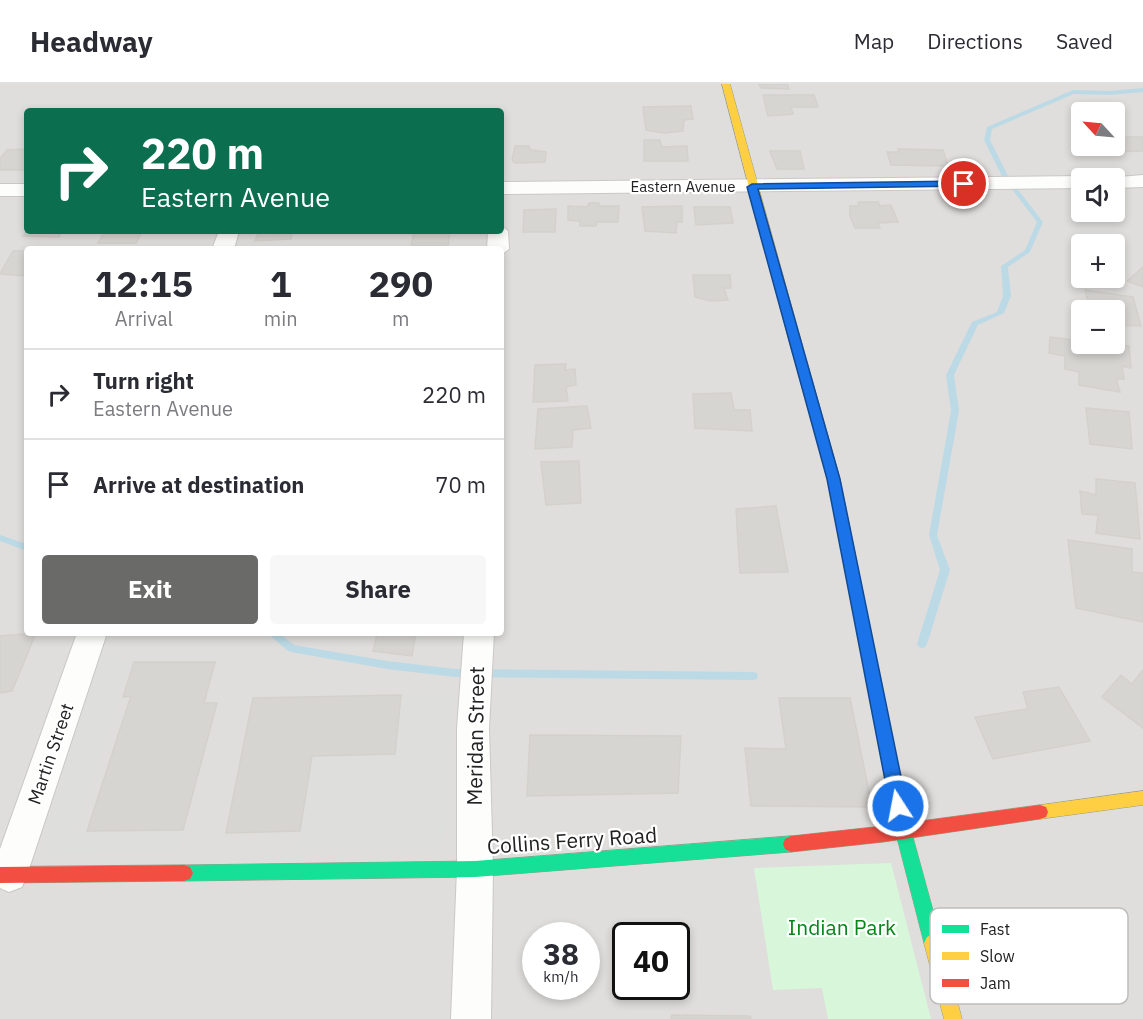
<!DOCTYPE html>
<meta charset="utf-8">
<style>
:root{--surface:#fff;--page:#f7f7f7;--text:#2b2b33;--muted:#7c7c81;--line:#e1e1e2;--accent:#6a6a68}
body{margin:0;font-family:"IBM Plex Sans",sans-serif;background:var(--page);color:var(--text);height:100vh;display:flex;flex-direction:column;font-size:22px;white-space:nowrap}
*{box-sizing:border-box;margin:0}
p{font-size:20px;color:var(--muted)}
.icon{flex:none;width:33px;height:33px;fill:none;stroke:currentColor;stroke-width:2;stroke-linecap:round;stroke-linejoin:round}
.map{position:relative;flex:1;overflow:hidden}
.details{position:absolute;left:24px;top:162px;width:480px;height:390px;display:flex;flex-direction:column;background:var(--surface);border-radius:6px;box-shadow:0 3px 9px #0003}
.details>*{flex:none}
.hud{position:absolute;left:24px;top:24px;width:480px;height:126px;border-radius:6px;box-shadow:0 3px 9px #0003;background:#0b6e4f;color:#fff;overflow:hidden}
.needle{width:39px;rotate:296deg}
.tools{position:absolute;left:1071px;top:18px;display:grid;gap:12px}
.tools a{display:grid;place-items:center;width:54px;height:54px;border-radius:6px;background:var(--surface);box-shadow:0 3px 9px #0003;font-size:30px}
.speed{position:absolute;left:522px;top:838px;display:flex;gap:12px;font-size:30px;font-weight:700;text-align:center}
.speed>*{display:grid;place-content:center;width:78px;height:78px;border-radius:50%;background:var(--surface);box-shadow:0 3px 9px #0003;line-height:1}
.speed small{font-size:15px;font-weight:400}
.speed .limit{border:3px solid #111;border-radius:9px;background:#fff;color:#111}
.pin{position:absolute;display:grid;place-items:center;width:51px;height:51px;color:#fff;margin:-26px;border:3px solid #fff;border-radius:50%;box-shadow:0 2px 6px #0007}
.me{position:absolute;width:66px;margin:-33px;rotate:349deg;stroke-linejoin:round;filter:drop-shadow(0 0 4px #0008)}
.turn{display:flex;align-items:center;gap:21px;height:126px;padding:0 18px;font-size:27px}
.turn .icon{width:78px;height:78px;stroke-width:2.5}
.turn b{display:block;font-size:42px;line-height:51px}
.eta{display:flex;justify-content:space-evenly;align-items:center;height:102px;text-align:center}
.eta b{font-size:36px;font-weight:700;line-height:42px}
.cta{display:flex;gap:12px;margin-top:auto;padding:12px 18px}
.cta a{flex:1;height:69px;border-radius:6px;background:var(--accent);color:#fff;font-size:24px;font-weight:700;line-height:69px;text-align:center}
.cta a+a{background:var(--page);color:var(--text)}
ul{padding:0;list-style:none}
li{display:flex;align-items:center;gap:18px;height:90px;padding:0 18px;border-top:2px solid var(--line)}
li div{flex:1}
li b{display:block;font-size:22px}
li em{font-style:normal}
header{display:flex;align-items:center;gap:36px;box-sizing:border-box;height:84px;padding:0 30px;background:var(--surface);border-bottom:2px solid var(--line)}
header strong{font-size:28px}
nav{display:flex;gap:33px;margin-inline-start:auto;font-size:21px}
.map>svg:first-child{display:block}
.residential{fill:#dfdedc;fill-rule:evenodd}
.religious{fill:#dededc}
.park{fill:#d8f7da}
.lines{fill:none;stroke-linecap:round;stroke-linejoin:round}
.stream{fill:#bcdae5;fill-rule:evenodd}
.building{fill:#d7d5d2;stroke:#d4d1cc;stroke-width:1.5}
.street-casing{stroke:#c9c8c7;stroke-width:2}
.fast-casing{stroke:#989c81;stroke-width:1}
.slow-casing{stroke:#989c81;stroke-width:1}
.jam-casing{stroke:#989c81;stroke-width:1}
.street{fill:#fdfdfc;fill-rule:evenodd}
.fast{fill:#16e098;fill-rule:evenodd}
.slow{fill:#ffcf43;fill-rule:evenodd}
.jam{fill:#f24e42;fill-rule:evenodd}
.route{fill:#1a73e8;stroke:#114b97;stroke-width:1.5}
.labels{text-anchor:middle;stroke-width:4.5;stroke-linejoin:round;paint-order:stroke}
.far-street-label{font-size:15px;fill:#222;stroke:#fff}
.street-label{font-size:18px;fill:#222;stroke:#fff}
.near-street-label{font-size:21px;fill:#222;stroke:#fff}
.near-park-label{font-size:21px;fill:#058618;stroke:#fff}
.key{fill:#fff;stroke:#bdbdbd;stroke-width:1.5}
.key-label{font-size:16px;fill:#222}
</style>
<header>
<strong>Headway</strong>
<nav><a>Map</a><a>Directions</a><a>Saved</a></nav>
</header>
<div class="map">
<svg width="1143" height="935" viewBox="0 0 1143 935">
<rect width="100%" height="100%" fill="#f0efeb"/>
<!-- residential -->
<path class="residential" d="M0,0H1143V935H0ZM27,27H501V147H27ZM1082,28H1114V62H1082ZM1082,94H1114V128H1082ZM1082,160H1114V194H1082ZM27,165H501V549H27ZM1082,226H1114V260H1082ZM536,852H586V903H536ZM626,852H676V903H626Z"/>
<!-- religious -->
<path class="religious" d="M97,570L130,578L75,747L183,746L178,768L46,770L44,759Z
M454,610L444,762L297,765L312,672L395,670L401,611Z"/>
<!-- park -->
<path class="park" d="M891,779L931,935H828L822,904L773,906L754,784Z"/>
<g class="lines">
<!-- stream -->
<path class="stream" d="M1143,4V8L1109,11L1074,10L992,45L990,56L1008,92L1007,93L1002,92L984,56L987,43L1073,6L1109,7Z
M1014,102L1016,103L1043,138L1030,168L1008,183L1011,212L1004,229L978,241L954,291L959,327L937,451L950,486L927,560L925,563L922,564L919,563L917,560L940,486L929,451L951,327L946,291L972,238L997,228L1003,212L1001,182L1025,166L1037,138L1011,104Z
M0,451L27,460V467L0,457Z
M267,549H279L294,561L387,577L455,585L753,588L757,589L758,592L757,595L753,596L455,593L387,585L291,568L288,567Z"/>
</g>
<!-- building -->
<path class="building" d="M759,0H787L789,5L761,4Z
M763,11H814L818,23H791L793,30L768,32Z
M691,22L693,35L684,36L683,47L664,49L646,46L643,23Z
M1114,53H1143V67L1108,68L1101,62H1114Z
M644,56H660L662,63L687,62L688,77H644Z
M515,62H529L531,66L546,68L545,78L515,79L512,76Z
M27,65V86H0V75L7,66Z
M898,65L943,66L948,82L891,81L887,68H899Z
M770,67H800L804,85H777Z
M858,118H878L880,122L891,121L898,138L878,139L880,144H855L850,132V122H859Z
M589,119H599V122H619L618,138H597L596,142H580V137L568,136V122L587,123Z
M682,122V138H677L676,149L645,147L642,123Z
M694,123H730L733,139L696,141Z
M556,125L555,148H523L524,126Z
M27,146V147H62L59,153L23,152Z
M105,147H142L136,159H98Z
M259,147H292L291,155L255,157Z
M414,147H450L448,162H411Z
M13,167H27V192L0,190Z
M1143,183V203L1127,197Z
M693,191H730L731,204H724L728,216L710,217L695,213Z
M1085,206L1133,213L1141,242L1114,241V226H1090Z
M1050,253L1082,257V260L1129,262L1131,284L1122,282L1124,295H1116L1120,308L1079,301V288L1065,285V272L1049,269Z
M566,280L565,286L575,285L576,301L566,303L568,317L533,318L535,281Z
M731,309L734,326H750L752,347L695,344L693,310Z
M587,322L591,344L573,346L572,363L535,365L538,325Z
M1086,324L1129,328L1132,365L1090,360Z
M579,377L581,419L546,421L541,378Z
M1096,395L1135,399L1140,455L1096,449L1098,431L1082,430L1080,407L1096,411Z
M776,422L788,488L740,489L736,425Z
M1068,456L1132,465V488L1143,489V538L1076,524Z
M36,549L12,607L0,609V552Z
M372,549H416L412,572L373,567L377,550Z
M134,578H215L204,619H217L183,746L87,747L131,612L123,613Z
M1143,586V644L1102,613L1121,591L1132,600Z
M1059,603L1090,657L993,675L975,633L1028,625L1023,608Z
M401,611L395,670L312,672L300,747L226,749L253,614Z
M779,614H850L872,723L751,722L745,664L786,665Z
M530,651L681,652L678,709L527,712Z
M672,931L750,932L751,935H671Z"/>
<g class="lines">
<!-- street casing -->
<g class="street-casing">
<path id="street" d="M1143,91V103L1114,104V94H1107Z
M1082,92L1089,94H1082V104L501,110V98Z
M0,100H27V112H0Z
M501,141L508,147L509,165L501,171V165H487L488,147H501Z
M219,147H239L234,165H212Z
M77,549H107L27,791L22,803L9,808L0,804V765Z
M464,549H494L489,644L493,785L491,935H451L457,785V644Z"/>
</g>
<!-- fast casing -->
<g class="fast-casing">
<path id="fast" d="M799,267L805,271L840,395L911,746L942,859L939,865L933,868L927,865L924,859L895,746L828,395L793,271Z
M791,752L797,755L799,760L797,765L791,768L475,793L184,797L178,795L175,789L178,783L184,781L475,777Z"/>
</g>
<!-- slow casing -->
<g class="slow-casing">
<path id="slow" d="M722,0H730L805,271L803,273L799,275L793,271Z
M1143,707V721L1040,735L1034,733L1032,728L1034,723L1040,721Z
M933,850L939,853L942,859L962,935H944L924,859L927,853Z"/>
</g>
<!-- jam casing -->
<g class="jam-casing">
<path id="jam" d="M1040,721L1046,723L1048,728L1046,733L1040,735L883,758L791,768L785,765L783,760L785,755L791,752L883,742Z
M184,781L190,783L193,789L190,795L184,797L0,799V783Z"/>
</g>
<!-- street -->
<use href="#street" class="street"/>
<!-- fast -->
<use href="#fast" class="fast"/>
<!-- slow -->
<use href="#slow" class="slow"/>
<!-- jam -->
<use href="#jam" class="jam"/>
</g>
<!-- route -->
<path class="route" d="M964,97L967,98V102L758,105L840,395L907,722L904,728L898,730L893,728L890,722L827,395L747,103L752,100Z"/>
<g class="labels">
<!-- far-street labels -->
<g class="far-street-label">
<text x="683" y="108">Eastern Avenue</text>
</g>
<!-- street labels -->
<g class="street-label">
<text transform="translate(51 670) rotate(-71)" y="6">Martin Street</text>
</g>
<!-- near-street labels -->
<g class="near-street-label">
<text transform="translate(476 652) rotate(-89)" y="7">Meridan Street</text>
<text transform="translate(572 757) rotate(-4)" y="7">Collins Ferry Road</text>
</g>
<!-- near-park labels -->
<g class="near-park-label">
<text x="842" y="851">Indian Park</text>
</g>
</g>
<!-- legend -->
<rect x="930" y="824" width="198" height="96" rx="9" class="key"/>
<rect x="942" y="841" width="27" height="8" fill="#16e098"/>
<rect x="942" y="868" width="27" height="8" fill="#ffcf43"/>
<rect x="942" y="895" width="27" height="8" fill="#f24e42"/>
<g class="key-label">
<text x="980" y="851">Fast</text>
<text x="980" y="878">Slow</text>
<text x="980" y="905">Jam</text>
</g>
</svg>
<div class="tools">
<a><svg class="needle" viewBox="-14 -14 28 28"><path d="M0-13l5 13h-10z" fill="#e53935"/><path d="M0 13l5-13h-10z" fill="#7c7c81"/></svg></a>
<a><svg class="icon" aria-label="sound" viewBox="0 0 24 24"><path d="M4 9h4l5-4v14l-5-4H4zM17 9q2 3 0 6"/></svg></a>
<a>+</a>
<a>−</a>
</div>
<div class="speed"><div>38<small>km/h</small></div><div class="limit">40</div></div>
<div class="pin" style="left:964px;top:100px;background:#d93025"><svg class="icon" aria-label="arrive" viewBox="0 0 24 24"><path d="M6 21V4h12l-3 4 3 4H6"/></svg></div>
<svg class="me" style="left:898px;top:722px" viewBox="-20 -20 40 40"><circle r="17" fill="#1a73e8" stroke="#fff" stroke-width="3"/><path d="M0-11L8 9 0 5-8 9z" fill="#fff"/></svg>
<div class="hud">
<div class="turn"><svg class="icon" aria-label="right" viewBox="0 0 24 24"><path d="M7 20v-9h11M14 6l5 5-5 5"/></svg><div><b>220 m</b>Eastern Avenue</div></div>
</div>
<section class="details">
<div class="eta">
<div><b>12:15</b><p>Arrival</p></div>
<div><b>1</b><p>min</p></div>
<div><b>290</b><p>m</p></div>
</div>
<ul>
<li><svg class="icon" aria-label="right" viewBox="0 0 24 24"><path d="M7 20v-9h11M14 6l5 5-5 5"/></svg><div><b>Turn right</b><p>Eastern Avenue</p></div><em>220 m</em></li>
<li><svg class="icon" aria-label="arrive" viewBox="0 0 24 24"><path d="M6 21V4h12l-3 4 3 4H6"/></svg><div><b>Arrive at destination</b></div><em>70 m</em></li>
</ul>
<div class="cta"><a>Exit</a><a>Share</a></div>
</section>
</div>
